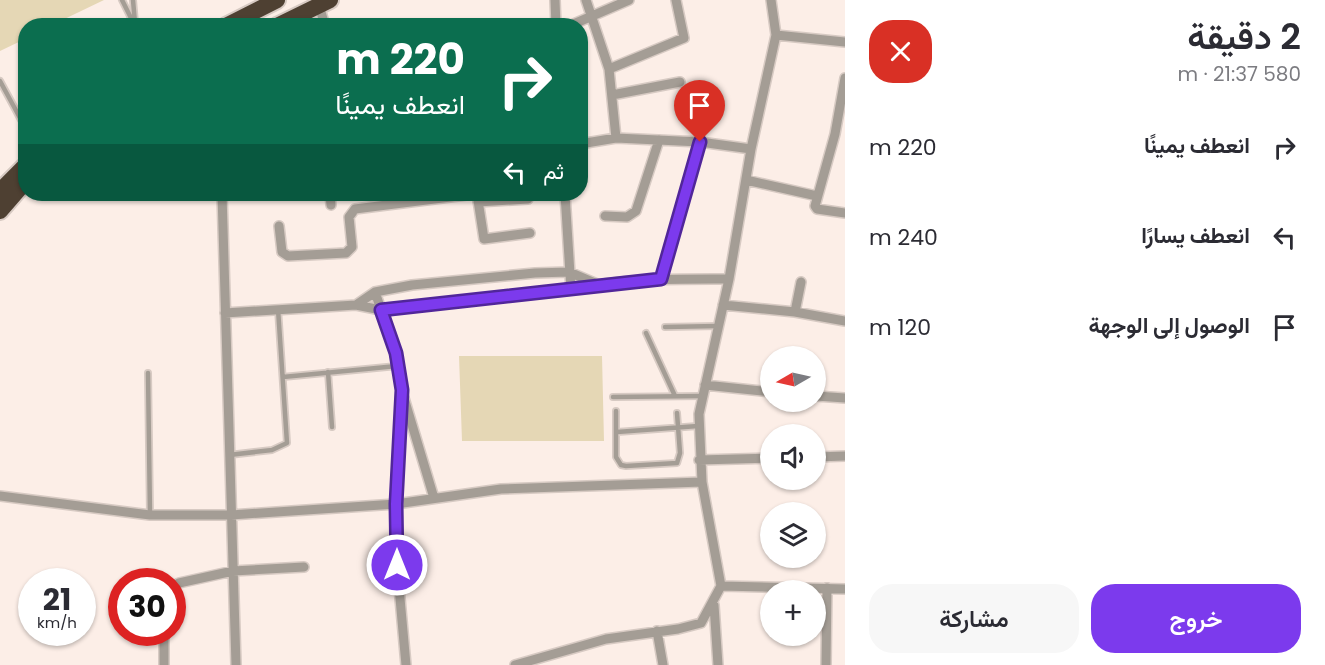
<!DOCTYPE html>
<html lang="ar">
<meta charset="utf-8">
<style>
:root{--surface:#fff;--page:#f7f7f7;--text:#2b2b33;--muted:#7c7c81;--accent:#7c3aed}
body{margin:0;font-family:Poppins,Vazirmatn,sans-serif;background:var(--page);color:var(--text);direction:rtl;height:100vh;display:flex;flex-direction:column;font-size:22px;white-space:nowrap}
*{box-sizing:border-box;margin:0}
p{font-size:20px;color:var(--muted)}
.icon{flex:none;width:33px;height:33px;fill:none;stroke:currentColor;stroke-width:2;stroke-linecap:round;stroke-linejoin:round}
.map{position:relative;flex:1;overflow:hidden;direction:ltr}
.drawer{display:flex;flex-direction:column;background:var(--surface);width:480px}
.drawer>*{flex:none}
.guide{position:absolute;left:18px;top:18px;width:570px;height:183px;border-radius:24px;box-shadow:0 2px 4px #0004;direction:rtl;background:#0b6e4f;color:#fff;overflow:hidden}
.needle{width:39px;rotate:261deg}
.controls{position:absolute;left:760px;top:346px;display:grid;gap:12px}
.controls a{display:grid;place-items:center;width:66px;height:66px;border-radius:50%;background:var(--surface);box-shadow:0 2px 4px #0004;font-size:30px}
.speed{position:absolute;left:18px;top:568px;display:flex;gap:12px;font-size:30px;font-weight:700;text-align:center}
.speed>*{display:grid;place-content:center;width:78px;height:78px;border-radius:50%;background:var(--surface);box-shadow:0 2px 4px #0004;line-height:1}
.speed small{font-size:15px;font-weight:400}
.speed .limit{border:9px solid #d22;background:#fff;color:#111}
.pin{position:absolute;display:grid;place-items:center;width:51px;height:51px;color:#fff;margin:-62px -26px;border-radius:50% 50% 50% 0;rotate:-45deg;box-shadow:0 0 6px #0007}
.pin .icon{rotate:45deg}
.me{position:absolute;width:66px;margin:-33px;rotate:0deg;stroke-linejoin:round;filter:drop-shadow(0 0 4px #0008)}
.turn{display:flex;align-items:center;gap:21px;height:126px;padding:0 24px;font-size:27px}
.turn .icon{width:78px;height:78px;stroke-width:2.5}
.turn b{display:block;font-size:42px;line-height:51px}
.then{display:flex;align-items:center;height:57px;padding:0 24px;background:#0003;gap:12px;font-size:22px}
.round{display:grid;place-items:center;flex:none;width:63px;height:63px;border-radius:24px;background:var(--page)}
.head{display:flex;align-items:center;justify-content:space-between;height:102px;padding:0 24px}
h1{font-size:36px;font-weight:600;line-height:45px}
.primary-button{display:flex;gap:12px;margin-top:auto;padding:12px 24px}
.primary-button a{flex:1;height:69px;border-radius:24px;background:var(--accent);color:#fff;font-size:24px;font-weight:600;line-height:69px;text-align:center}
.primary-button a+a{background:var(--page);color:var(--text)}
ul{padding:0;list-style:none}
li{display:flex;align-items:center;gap:18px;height:90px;padding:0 24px}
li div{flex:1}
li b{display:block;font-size:22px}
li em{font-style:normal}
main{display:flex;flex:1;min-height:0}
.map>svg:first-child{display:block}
.park{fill:#e5d7b5}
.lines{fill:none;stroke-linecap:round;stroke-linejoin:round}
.lane-casing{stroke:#d7cac3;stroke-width:8}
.street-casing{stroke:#d7cac3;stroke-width:12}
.highway-casing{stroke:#d7cac3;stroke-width:20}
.lane{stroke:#a49d95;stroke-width:4.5}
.street{stroke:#a49d95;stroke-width:9}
.highway{stroke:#4e4032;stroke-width:16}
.route-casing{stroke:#51269a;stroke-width:15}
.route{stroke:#7c3aed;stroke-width:10}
</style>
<main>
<section class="drawer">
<div class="head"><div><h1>2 دقيقة</h1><p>580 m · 21:37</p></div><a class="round" style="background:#d93025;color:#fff"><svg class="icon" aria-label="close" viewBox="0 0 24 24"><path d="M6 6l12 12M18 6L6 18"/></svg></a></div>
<ul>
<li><svg class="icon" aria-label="right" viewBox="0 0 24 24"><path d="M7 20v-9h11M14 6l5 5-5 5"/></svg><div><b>انعطف يمينًا</b></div><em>220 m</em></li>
<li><svg class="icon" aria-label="left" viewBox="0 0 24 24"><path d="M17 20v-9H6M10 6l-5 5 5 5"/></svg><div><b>انعطف يسارًا</b></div><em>240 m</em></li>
<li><svg class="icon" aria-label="arrive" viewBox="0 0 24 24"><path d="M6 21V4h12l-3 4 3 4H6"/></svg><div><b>الوصول إلى الوجهة</b></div><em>120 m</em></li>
</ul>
<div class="primary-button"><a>خروج</a><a>مشاركة</a></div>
</section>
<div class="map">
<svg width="845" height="665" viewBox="0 0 845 665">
<rect width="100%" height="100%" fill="#fceee7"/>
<!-- park -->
<path class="park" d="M0,0H104L52,25L26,26L25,39L0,51Z
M459,356H602L604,441H462Z"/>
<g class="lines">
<!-- lane casing -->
<g class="lane-casing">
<path id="lane" d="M122,0L135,26
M133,0L135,23
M0,81L26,129
M665,327L718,326
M646,333L675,396
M328,372L332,427
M148,373L150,515
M283,377L397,366
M613,397L703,396
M616,411V457L621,465L626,466L677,463L680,453L677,413
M617,432L698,426
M229,455L272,450L287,443L278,309"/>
</g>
<!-- street casing -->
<g class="street-casing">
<path id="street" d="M555,0L556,26
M586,0L609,69L616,138
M771,0L776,35L751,149L729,279L699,414L702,482L721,586L845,589
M319,5L325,26
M569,26L629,0
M776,35L845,42
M609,69L684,38L676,0
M845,78L835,134L815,206L817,209L845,213
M612,95L680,82
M580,144L616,138L700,142
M746,180L817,196
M222,194L236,665
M330,194L331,205
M477,194L484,239L530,233
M565,194L571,290
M478,202L528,199
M605,216L627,217L636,211L659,140
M279,226L282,252L288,256L346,253L352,247L349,217L355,209L474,194
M661,279L700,142L751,149
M375,292L396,353L402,389L396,504L397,565L406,665
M356,305L375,292L412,285L535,273L569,272L597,284
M723,305L795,312L801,282
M795,312L845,321
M225,313L356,305L381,310L571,290C623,278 676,279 729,279
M705,385L771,392
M816,396L845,398
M404,398L434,498
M816,457L845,456
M699,460L771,458
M0,496L150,515H231L396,504L501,489L702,482
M172,588L179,583L233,571L304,567
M714,605L718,665
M657,631L663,665
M164,633V665
M826,664L827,588
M515,665L606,639L678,629L701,623L721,586"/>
</g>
<!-- highway casing -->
<g class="highway-casing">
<path id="highway" d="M226,26L277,0
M277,26L330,0
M0,191L26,165
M0,211L26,181"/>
</g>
<!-- lane -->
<use href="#lane" class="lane"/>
<!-- street -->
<use href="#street" class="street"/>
<!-- highway -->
<use href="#highway" class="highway"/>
</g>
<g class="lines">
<!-- route casing -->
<g class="route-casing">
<path id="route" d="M397,565L396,504L402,390L396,353L381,310L661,279L700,142"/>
</g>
<!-- route -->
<use href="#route" class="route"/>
</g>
</svg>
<div class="controls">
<a><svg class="needle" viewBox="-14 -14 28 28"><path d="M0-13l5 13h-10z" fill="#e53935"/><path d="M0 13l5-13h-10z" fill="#7c7c81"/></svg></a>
<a><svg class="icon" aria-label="sound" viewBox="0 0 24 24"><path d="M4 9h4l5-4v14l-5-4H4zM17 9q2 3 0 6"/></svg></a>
<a><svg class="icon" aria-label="layers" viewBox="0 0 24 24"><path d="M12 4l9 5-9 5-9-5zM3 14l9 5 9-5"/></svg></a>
<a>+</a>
</div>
<div class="speed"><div>21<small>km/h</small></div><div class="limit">30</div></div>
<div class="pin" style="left:700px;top:142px;background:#d93025"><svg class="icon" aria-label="arrive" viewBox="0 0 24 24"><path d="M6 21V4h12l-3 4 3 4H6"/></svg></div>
<svg class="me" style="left:397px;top:565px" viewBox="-20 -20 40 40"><circle r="17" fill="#7c3aed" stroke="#fff" stroke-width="3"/><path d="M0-11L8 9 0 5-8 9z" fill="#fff"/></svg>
<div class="guide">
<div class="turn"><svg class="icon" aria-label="right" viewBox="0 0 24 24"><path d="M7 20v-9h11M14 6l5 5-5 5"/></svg><div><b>220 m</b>انعطف يمينًا</div></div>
<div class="then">ثم<svg class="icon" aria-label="left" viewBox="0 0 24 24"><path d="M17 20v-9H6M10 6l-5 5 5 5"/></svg></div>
</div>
</div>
</main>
